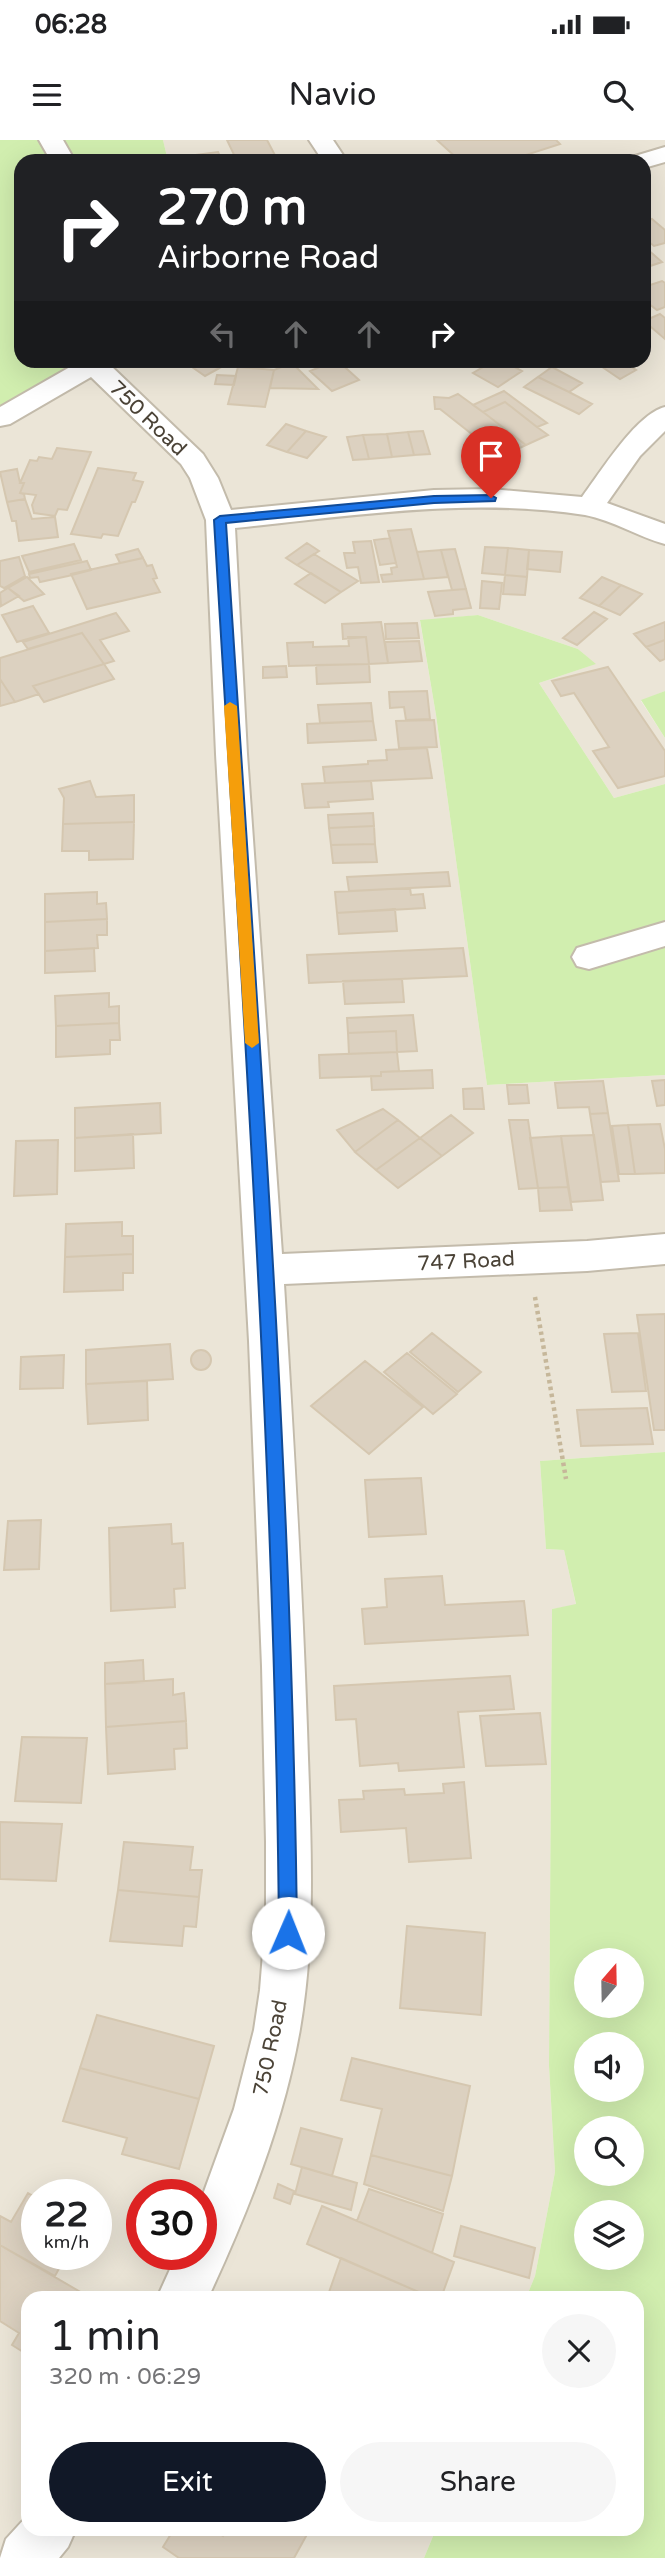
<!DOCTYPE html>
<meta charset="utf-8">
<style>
:root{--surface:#fff;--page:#f6f6f6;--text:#202124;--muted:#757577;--accent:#111827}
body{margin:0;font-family:"Varela Round",sans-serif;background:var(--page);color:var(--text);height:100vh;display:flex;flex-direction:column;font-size:26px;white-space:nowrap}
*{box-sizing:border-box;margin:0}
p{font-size:23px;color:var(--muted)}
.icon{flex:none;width:38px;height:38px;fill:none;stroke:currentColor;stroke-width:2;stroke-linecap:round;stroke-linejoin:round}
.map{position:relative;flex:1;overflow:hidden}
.panel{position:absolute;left:21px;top:2151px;width:623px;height:245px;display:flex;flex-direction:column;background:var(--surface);border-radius:21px;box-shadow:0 7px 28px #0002}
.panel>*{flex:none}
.hud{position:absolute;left:14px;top:14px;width:637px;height:214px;border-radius:21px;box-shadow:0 7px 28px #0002;background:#202124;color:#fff;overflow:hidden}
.needle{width:46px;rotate:20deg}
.tools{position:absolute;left:574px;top:1808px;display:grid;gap:14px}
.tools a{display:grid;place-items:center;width:70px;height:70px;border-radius:50%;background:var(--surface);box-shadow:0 7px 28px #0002;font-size:35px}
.speed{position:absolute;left:21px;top:2039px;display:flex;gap:14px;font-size:35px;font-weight:700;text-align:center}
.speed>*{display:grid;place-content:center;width:91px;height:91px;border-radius:50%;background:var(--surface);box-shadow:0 7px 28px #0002;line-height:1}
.speed small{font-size:18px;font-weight:400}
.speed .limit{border:10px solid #d22;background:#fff;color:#111}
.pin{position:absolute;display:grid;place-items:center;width:60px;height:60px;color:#fff;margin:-72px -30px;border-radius:50% 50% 50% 0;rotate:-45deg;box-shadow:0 0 7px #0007}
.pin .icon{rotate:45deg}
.me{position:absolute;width:77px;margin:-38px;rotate:1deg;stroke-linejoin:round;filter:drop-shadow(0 0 5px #0008)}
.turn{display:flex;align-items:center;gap:24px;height:147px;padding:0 28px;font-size:32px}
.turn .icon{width:91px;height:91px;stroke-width:2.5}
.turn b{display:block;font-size:49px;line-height:60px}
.lanes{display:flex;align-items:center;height:66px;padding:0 28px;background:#0003;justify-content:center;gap:35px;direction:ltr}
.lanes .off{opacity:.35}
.round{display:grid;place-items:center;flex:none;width:74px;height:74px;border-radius:37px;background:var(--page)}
.overview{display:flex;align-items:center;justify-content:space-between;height:119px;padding:0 28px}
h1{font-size:42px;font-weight:600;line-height:52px}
.action{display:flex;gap:14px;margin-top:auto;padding:14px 28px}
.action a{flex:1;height:80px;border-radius:42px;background:var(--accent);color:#fff;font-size:28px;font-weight:600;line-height:80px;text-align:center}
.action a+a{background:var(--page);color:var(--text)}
.status{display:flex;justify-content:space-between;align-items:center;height:49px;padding:0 35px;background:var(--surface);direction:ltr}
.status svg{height:19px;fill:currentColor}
header{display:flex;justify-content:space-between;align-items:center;height:91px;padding:0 28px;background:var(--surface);font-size:32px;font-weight:600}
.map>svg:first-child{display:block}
.residential{fill:#ebe5d7;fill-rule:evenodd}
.green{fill:#d1eeaf;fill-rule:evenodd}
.building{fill:#dcd1c0;stroke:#d5c7b0;stroke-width:2}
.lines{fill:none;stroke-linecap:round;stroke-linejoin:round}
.minor-casing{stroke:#c3bbab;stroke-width:4}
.path{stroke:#c6b79a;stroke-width:4.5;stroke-dasharray:3.5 3.5;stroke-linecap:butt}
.minor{fill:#fff;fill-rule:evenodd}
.route{fill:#1a73e8;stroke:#114b97;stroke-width:2}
.slow{fill:#f59e0b}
.labels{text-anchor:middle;stroke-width:5;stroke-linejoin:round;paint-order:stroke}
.street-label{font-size:21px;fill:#4b4337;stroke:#fff}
</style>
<div class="status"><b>06:28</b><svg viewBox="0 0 49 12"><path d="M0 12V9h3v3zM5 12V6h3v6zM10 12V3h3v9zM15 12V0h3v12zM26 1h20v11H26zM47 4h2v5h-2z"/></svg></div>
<header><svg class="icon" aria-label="menu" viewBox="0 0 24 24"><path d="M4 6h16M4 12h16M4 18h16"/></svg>Navio<svg class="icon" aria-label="search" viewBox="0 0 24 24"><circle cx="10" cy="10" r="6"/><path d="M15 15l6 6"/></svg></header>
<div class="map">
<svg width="665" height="2418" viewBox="0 0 665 2418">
<rect width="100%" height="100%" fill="#f6f2e9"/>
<!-- residential -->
<path class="residential" d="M163,0H665V551L641,561L665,598V644L614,658L539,543L595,524L578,509L478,475L420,481L436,575L487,945L665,935V1312L540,1321L546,1409L564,1410L576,1465L552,1469L549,1926L555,2032L535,2136L526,2158H28V2389H436L424,2418H0V278L101,221L644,220V21H168ZM37,2054H96V2114H37ZM142,2054H201V2114H142Z"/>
<!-- green -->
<path class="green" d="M0,0H163L168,21H21V220L101,221L0,278Z
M478,475L578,509L596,524L539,543L614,658L665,644V935L487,945L436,575L420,480Z
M665,551V598L641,560Z
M665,1312V2418H424L436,2389H637V2158H526L535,2136L555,2032L549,1926L552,1469L576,1464L564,1410L546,1409L540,1321ZM586,1820H632V1866H586ZM586,1904H632V1950H586ZM586,1988H632V2034H586ZM586,2072H632V2118H586Z"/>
<!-- building -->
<path class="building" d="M227,0H267L277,19L237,21Z
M437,0H556L560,4L507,21H460Z
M218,12L222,21H198L195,15Z
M652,79L665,90V103L654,106L644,98V82Z
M647,109L662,122L644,128V110Z
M662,141L665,143V167L657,170L644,160V147Z
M660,174L665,178V199L644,181Z
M182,220H234L205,236Z
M337,220L359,240L332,251L310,231Z
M479,220H502L522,231L498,247L473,233L483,227L475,223Z
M592,220H620L636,230L620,239Z
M292,223L318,249L270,248L274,230Z
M238,227L274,230L265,267L228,264Z
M552,227L582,243L569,252L538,237Z
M217,235L236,236L234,245L215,244Z
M538,237L569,252L592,264L579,274L524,247Z
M504,251L547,283L537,287L505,262L483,272L473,265Z
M458,254L483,272L526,305L501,317L440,269H435L434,257L449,258Z
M505,262L537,287L548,295L526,305L483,272Z
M286,284L306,291L287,312L267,305Z
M306,291L326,297L307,318L287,312Z
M423,291L430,314L414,315L408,292Z
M408,292L414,315L392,317L387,294Z
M387,294L392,317L369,319L363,295Z
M363,295L369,319L353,320L347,297Z
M57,308L91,312L67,370L58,369L55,376L34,373L32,365L36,355L20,353L24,343H20L30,320L37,321L39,317L52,319Z
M98,328L136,333L133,340L143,342L135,362H132L118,396L103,394L101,398L71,394Z
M17,329L20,343H24L20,353L24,354L25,359L7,362L0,332Z
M25,359L32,379L55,377L58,397L19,401L16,381H12L7,362Z
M411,389L424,439L383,442L381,435L392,434L391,428L397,427L388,391Z
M390,398L396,423L380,425L374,400Z
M371,401L379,442L361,443L358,427L347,428L344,413H355L353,402Z
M307,403L319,411L297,425L286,418Z
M74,404L81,420L29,432L22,416Z
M485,407L508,408L505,435L482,433Z
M508,408L529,410L527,437L505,435Z
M138,409L143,418L120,423L116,415Z
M455,409L466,449L452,450L441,410Z
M441,410L448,437L424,439L417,412Z
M529,410L562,412L560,432L527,429Z
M314,414L358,441L341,452L297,425Z
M19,417L25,436L4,448L0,446V421Z
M143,418L147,426L152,425L157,438L153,439L160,452L87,469L71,434Z
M87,421L91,430L68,436L40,442L38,437L30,438L29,434Z
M311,433L341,452L325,463L295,444Z
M505,435L527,437L525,455L503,454Z
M27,437L44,454L24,461L8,448Z
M602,437L621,445L599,466L580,458Z
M482,441L502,443L499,469L480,468Z
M621,445L642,454L620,475L599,466Z
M8,448L19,456L1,466L0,453Z
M466,449L471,468L453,470V474L435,476L428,452Z
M33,466L49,493L17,502L2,475Z
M594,472L607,479L577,505L563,498Z
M116,473L129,491L100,500L114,521L104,524L82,493L28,509L23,502Z
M381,482L388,523L369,524L366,497L343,499L342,484Z
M665,482V500L646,507L634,494Z
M417,483L419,498L386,499L385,484Z
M82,493L104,524L33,546L39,554L15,562L0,539V518Z
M348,497H366L369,524L289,526L287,503L313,502V507L349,506Z
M665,500V519L660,521L646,507Z
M419,501L422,521L388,523L385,502Z
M104,524L114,539L44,562L33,546Z
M369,524L370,542L317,544L316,525Z
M286,526L287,537L263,538V527Z
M608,527L665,611V636L618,648L593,611L609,607L574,553L561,556L552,541Z
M0,539L15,562L0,566Z
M427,551L430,579L406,580L404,567L390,568L389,552Z
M371,563L373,581L320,583L318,565Z
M434,580L437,607L399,608L396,581Z
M373,581L376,600L308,603L307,584Z
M427,608L432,638L325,643L323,627L368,624V621L387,620L386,610Z
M90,641L96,657L134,655V682L63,684L64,658L59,649Z
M371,641L373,659L328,662L329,667L305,668L302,644Z
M373,673L374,686L329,688L328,675Z
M134,682L133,719L89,720V711H62L63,684Z
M374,686L375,704L331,705L329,688Z
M375,704L377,722L333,723L331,705Z
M448,732L450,746L349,751L347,737Z
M410,748L411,755L423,754L425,768L337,773L335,752Z
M97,752V764L106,763L107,779L45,782V754Z
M395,769L397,791L339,794L337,773Z
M107,779V795H97L98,808L45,811V782Z
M94,808L95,831L45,833V811Z
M463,808L467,836L309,843L307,815Z
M402,839L404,862L345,864L343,841Z
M109,853V867L119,866V883L56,886L55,856Z
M413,875L417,911L397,912L396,891L348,893L347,878Z
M119,883L120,900H110V914L56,917V886Z
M396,891L397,912L349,914L348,893Z
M397,912L399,931L381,932V936L320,938L319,915Z
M432,930L433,948L372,950L371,936H381V932Z
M665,940V965L657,966L652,941Z
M603,941L608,973L590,974L589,967L558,968L555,943Z
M507,945H527L529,963L509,964Z
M482,948L484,969H464L463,949Z
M160,963L161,993L75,998V968Z
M383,969L398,980L355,1012L337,990Z
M608,973L619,1041L601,1042L590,974Z
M451,975L473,993L442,1016L420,998Z
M398,980L420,998L376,1030L355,1012Z
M509,980H528L538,1048L519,1049Z
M660,984L665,1009V1033L635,1034L628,985Z
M628,985L635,1034H619L612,986Z
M133,994L134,1028L75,1031V998Z
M594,995L603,1060L571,1062L561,996Z
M561,996L568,1047L538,1048L530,998Z
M420,998L442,1016L398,1048L376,1030Z
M58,1000L57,1054L14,1056L16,1001Z
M568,1047L572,1070L540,1071L538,1048Z
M122,1082V1096H133V1114L65,1117L66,1084Z
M133,1114V1133H123V1150L64,1152L65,1117Z
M665,1174V1290H654L637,1175Z
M432,1193L481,1232L458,1252L410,1212Z
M638,1193L646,1251L612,1252L604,1194Z
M170,1204L173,1239L86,1244V1210Z
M191 1220a10 10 0 1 1 20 0a10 10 0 1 1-20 0Z
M407,1213L457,1254L433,1274L384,1232Z
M64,1215L63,1248L20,1249L21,1217Z
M365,1221L423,1267L369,1314L311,1266Z
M147,1241L148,1280L88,1284L86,1244Z
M647,1268L653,1304L581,1306L577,1270Z
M421,1338L426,1394L369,1397L365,1340Z
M41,1380L39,1429L4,1430L8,1381Z
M171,1384L172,1404L183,1403L185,1448L174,1449L175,1467L111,1471L109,1388Z
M442,1436L445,1465L524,1461L528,1495L365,1504L362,1469L387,1467L385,1439Z
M143,1520L144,1542L105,1544V1523Z
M510,1536L514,1569L458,1572L464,1627L399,1631L398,1623L360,1626L356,1579L336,1580L334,1546Z
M173,1539V1555L184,1553L186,1581L106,1587L105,1544Z
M540,1573L546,1624L486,1626L480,1576Z
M186,1581L187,1608L174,1609L175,1629L108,1634L106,1587Z
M22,1597L87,1598L81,1663L15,1661Z
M464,1642L471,1718L409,1722L406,1688L341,1692L339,1660L364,1659L363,1651L404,1649L405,1655L444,1653L443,1644Z
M0,1682L62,1684L56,1741L0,1739Z
M124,1702L193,1707L190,1730H202L199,1757L118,1750Z
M118,1750L199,1757L196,1787L184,1786L182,1806L110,1801Z
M407,1786L485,1793L481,1875L400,1868Z
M97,1875L214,1906L199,1959L80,1928Z
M352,1918L470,1946L452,2036L371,2015L382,1969L341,1960Z
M80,1928L199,1959L179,2029L122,2014L127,1998L63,1981Z
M301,1988L342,1999L332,2036L291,2024Z
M371,2015L452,2036L443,2071L364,2044Z
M302,2027L357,2043L351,2070L295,2054Z
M278,2044L294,2051L290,2064L274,2058Z
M369,2049L443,2074L432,2113L357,2081Z
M28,2053L37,2058V2114H67L55,2136L0,2105V2076L11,2082Z
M322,2066L454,2122L441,2158L421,2153L307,2104Z
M461,2086L535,2108L529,2138L454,2116Z
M0,2105L89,2157L28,2158V2215L12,2205L19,2193L0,2181Z
M341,2118L421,2153L419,2158H327Z
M174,2389H213L223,2396L227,2389H310L294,2418H179L163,2407Z"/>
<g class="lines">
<!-- minor casing -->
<g class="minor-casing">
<path id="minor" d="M39,0H63L75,21H51Z
M309,0H333L347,21H323Z
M665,7V22L644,28V21H632L635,16Z
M75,220H115L111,226L203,314L218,338L231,370L434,350L491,349L582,357C600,333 636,274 665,267V291L640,316L607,363L665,384V404C638,397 613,380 585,375C468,357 351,376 235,388L247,614L282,1114L587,1101L665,1094V1124L587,1131L284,1144C293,1292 302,1440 307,1588C310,1688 317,1790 300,1889C284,1982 248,2072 208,2158H157L177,2114H201V2060L234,1969L254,1890L260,1850L266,1776V1702L262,1526L249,1201L216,614L206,380L190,338L181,324L91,237L10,284L0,286V267L77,223Z
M665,782V806L589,829L577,826L572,817L577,808Z
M28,2375V2389H76L68,2407L59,2418H0L6,2399Z"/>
</g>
<!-- path -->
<path class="path" d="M535,1157L566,1339"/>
<!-- minor -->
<use href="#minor" class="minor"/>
</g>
<!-- route -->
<path class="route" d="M491,355L496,358L495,361L434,363L226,383C256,852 292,1322 297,1793L295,1799L288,1802L281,1799L279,1793C275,1321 242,850 214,380L220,376L434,356Z"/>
<!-- slow -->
<path class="slow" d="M230,562L237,566L259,903L252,908L245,903L224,566Z"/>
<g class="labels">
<!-- street labels -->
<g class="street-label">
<text transform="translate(148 278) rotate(44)" y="7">750 Road</text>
<text transform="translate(466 1121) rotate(-3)" y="7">747 Road</text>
<text transform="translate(270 1908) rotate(-78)" y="7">750 Road</text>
</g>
</g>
</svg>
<div class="tools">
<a><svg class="needle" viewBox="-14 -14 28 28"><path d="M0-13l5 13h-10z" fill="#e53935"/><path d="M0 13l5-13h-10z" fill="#757577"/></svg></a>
<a><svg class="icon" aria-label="sound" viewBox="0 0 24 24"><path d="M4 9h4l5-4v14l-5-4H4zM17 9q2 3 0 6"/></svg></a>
<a><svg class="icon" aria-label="search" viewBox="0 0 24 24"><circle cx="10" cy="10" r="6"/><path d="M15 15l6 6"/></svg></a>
<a><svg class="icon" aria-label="layers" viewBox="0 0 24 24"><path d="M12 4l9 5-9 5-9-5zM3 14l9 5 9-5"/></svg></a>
</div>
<div class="speed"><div>22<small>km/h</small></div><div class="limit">30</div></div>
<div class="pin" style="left:491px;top:358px;background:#d93025"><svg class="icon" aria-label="arrive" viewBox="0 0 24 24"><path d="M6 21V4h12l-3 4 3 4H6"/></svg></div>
<svg class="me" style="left:288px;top:1793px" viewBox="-20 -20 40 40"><circle r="19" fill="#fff"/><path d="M0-13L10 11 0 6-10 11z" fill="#1a73e8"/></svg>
<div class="hud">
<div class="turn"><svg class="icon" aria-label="right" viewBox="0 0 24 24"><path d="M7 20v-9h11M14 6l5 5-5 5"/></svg><div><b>270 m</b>Airborne Road</div></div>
<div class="lanes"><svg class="icon off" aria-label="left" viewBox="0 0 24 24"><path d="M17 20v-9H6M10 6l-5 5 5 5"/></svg><svg class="icon off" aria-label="ahead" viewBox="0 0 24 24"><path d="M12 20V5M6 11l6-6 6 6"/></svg><svg class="icon off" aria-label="ahead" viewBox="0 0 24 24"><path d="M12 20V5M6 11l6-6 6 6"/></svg><svg class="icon" aria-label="right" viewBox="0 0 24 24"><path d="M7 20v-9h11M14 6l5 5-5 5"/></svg></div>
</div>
<section class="panel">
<div class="overview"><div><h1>1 min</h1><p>320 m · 06:29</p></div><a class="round"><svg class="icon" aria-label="close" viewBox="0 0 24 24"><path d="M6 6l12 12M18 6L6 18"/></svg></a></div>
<div class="action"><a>Exit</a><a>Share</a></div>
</section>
</div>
